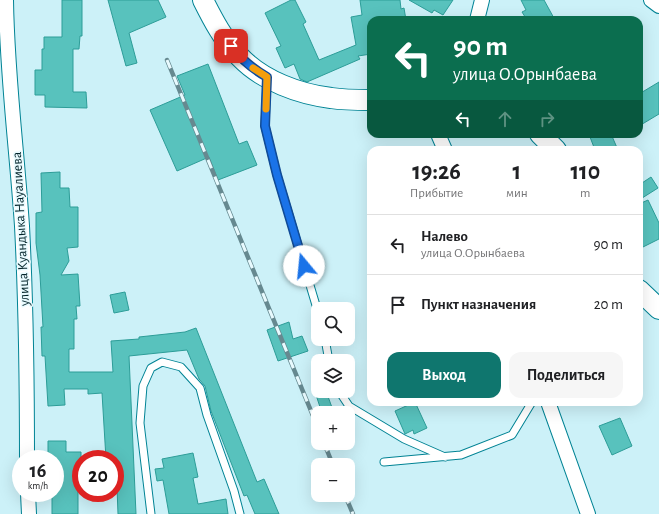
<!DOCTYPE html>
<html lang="ru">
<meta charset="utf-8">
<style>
:root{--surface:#fff;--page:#f6f6f6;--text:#202124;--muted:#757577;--line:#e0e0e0;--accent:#0f766e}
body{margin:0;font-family:"Alegreya Sans",sans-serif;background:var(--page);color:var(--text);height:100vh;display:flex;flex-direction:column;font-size:15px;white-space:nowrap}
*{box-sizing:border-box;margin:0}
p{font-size:13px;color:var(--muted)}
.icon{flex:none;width:22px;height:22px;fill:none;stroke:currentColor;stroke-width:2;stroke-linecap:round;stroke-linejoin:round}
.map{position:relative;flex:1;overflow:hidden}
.sheet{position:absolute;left:367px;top:146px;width:276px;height:260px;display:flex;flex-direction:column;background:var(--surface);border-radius:12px;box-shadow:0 4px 16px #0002}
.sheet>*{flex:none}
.top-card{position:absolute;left:367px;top:16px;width:276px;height:122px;border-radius:12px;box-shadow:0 4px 16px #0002;background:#0b6e4f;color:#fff;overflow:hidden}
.tools{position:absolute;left:311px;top:302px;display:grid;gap:8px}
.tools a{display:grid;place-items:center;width:44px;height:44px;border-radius:8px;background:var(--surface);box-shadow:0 4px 16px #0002;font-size:20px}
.speed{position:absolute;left:12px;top:450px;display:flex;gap:8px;font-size:20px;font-weight:700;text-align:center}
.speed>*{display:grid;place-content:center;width:52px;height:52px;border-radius:50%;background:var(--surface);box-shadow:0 4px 16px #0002;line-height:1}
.speed small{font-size:10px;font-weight:400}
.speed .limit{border:6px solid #d22;background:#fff;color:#111}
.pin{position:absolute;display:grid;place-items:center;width:34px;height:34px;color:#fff;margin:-17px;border-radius:8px;box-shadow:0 2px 6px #0006}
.me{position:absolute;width:44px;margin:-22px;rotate:343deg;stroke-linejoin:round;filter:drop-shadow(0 0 3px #0008)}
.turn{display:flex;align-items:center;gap:14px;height:84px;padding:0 20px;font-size:18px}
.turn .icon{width:52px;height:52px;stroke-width:2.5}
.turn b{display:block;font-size:28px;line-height:34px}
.lanes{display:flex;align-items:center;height:38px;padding:0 20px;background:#0003;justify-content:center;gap:20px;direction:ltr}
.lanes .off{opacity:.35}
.eta{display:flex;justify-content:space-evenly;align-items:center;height:68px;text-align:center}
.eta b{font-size:24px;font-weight:700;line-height:28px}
.primary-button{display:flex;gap:8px;margin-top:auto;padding:8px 20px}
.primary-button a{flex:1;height:46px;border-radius:12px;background:var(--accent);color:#fff;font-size:16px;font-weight:700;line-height:46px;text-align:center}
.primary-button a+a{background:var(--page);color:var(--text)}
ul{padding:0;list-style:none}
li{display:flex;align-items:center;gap:12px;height:60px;padding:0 20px;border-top:1px solid var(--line)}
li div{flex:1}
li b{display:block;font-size:15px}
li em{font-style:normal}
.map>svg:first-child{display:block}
.building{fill:#58c2bd;stroke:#2d9d98}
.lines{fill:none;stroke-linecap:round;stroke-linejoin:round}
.lane-casing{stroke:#008394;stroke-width:9}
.street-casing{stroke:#008394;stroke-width:16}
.secondary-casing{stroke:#008394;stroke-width:22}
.lane{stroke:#fff;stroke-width:7}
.street{stroke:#fff;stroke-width:14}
.secondary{stroke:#fff;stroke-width:20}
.rail-casing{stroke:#668990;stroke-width:4.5}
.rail{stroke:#e8fafe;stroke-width:3;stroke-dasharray:9;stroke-linecap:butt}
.route-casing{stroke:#114b97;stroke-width:10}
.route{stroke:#1a73e8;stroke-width:7}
.slow{stroke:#f59e0b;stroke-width:7}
.labels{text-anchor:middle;stroke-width:3;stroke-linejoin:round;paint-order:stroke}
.street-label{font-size:14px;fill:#022329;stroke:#e8fafe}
</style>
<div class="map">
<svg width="659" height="514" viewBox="0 0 659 514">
<rect width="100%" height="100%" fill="#ccf1f8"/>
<!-- building -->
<path class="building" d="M62,0H82V36H80L79,49H73V92H86L87,108L45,107V95H35V70H42V49H44V37H62Z
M108,0H158L166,17L129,33L137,63L126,66Z
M291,0H295L306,22L303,24L319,60L356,45L351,17L362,15L360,0H400L401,9L404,8L406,20H371V54L358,56L360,59L307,82L300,79L294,64L285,68L276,48L281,46L265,13Z
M409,0H453L443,15L434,10L432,13Z
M521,0H544L555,20H527L522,12L526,10Z
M208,64L239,144L247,141L257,165L218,180L209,157L177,171L150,110L185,95L177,76Z
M659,82V114L639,126V94Z
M598,134H611L618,150H595L590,137Z
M60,172V188H69L70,207H78V247L67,248L69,261L61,275L78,274L80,306H76L77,319H74V349H69V372H113L111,341L139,339V337L185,332L196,328L257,482L264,479L279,514H255L247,495L244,496L211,411L205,386L199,379L187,350L129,356L136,514H118L116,460L115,459H106L102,393L88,394V389H64L65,405L48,406L45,356H42L41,327H43L40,275L36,243V213L42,212L41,173Z
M651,177L658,188L639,200V185Z
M648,200L659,223V239L639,249V204Z
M125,292L129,310L114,313L110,295Z
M289,322L293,339L302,336L308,351L278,361L267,330Z
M326,391L334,413H322L316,395Z
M415,402L427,428L414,434L413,430L405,434L395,411Z
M620,418L632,446L612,455L599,426Z
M48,441H66V452H81V477H78V514H52V493H55V459H48Z
M193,453L198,477L193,478L198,504L226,499L228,514H169L163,480L157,481L155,469L164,468L162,459Z"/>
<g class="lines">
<!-- lane casing -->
<g class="lane-casing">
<path id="lane" d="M267,80L265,126L277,175L318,312
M325,339L329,361
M339,391L349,406L404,439L445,457
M384,462L461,455L512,435L532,402
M151,514L140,423L143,386L151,368L162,362L181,367L200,388L207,415L234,491L240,514"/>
</g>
<!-- street casing -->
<g class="street-casing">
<path id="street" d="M6,0C7,76 17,151 22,226C26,304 27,381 27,459
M651,0L659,6
M477,20L482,0
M438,134L445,150
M548,402L588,514
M28,493L29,514"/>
</g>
<!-- secondary casing -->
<g class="secondary-casing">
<path id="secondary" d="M203,0C213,20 224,41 240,57C263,81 299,94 331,98C344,100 358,100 371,100
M540,134L556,150
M639,290L659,309"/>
</g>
<!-- lane -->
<use href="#lane" class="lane"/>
<!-- street -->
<use href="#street" class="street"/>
<!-- secondary -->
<use href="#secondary" class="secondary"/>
<!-- rail casing -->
<g class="rail-casing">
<path id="rail" d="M167,60L318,428
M324,443L333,465
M345,495L353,514"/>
</g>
<!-- rail -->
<use href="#rail" class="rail"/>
</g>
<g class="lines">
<!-- route casing -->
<g class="route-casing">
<path id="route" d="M231,46C241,59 253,69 267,77L265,126L277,175L304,266"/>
</g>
<!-- route -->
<use href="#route" class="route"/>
<!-- slow -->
<path class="slow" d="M253,68L267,77L266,109"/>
</g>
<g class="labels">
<!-- street labels -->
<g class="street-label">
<text transform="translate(20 229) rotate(-93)" y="5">улица Куандыка Науалиева</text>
</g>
</g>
</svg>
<div class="tools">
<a><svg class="icon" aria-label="search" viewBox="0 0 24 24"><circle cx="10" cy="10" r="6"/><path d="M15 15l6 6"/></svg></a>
<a><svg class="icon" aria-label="layers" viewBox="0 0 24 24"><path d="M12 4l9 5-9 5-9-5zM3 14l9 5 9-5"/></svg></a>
<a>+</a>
<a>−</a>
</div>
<div class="speed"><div>16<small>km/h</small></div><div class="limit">20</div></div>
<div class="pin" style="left:231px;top:46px;background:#d93025"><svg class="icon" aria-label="arrive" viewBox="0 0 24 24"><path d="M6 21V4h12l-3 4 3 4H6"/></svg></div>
<svg class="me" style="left:304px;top:266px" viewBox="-20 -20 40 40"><circle r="19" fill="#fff"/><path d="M0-13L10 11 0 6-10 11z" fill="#1a73e8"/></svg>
<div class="top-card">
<div class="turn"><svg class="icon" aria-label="left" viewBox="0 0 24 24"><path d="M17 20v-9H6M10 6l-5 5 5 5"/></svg><div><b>90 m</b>улица О.Орынбаева</div></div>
<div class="lanes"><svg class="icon" aria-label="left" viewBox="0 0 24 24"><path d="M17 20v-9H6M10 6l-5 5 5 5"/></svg><svg class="icon off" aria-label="ahead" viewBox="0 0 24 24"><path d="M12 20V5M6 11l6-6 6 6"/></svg><svg class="icon off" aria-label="right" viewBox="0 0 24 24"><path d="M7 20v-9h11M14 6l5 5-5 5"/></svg></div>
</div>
<section class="sheet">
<div class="eta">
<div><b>19:26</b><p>Прибытие</p></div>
<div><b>1</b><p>мин</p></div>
<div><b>110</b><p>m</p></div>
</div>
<ul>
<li><svg class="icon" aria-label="left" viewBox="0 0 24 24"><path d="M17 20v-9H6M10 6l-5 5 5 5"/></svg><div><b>Налево</b><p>улица О.Орынбаева</p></div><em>90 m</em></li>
<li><svg class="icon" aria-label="arrive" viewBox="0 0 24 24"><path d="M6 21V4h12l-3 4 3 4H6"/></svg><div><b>Пункт назначения</b></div><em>20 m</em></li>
</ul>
<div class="primary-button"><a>Выход</a><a>Поделиться</a></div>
</section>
</div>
